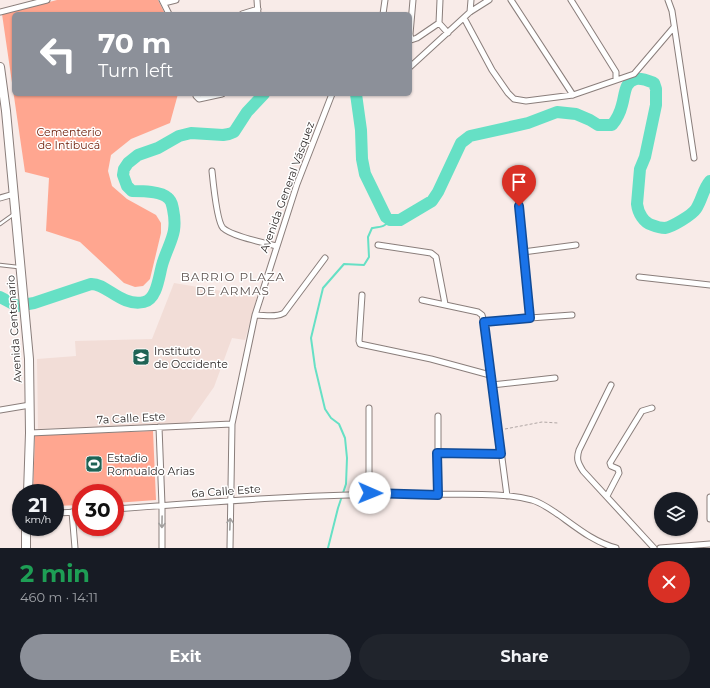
<!DOCTYPE html>
<meta charset="utf-8">
<style>
:root{--surface:#171b24;--page:#20242c;--text:#f1f3f6;--muted:#9ea1a6;--accent:#8c9099}
body{margin:0;font-family:Montserrat,sans-serif;background:var(--page);color:var(--text);height:100vh;display:flex;flex-direction:column;font-size:15px;white-space:nowrap}
*{box-sizing:border-box;margin:0}
p{font-size:13px;color:var(--muted)}
.icon{flex:none;width:22px;height:22px;fill:none;stroke:currentColor;stroke-width:2;stroke-linecap:round;stroke-linejoin:round}
.map{position:relative;height:548px;overflow:hidden}
.sheet{display:flex;flex-direction:column;background:var(--surface);flex:1}
.sheet>*{flex:none}
.top-card{position:absolute;left:12px;top:12px;width:400px;height:84px;border-radius:6px;box-shadow:0 1px 3px #0004;background:#8c9099;color:#fff;overflow:hidden}
.buttons{position:absolute;left:654px;top:492px;display:grid;gap:8px}
.buttons a{display:grid;place-items:center;width:44px;height:44px;border-radius:50%;background:var(--surface);box-shadow:0 1px 3px #0004;font-size:20px}
.speed{position:absolute;left:12px;top:484px;display:flex;gap:8px;font-size:20px;font-weight:700;text-align:center}
.speed>*{display:grid;place-content:center;width:52px;height:52px;border-radius:50%;background:var(--surface);box-shadow:0 1px 3px #0004;line-height:1}
.speed small{font-size:10px;font-weight:400}
.speed .limit{border:6px solid #d22;background:#fff;color:#111}
.pin{position:absolute;display:grid;place-items:center;width:34px;height:34px;color:#fff;margin:-41px -17px;border-radius:50% 50% 50% 0;rotate:-45deg;box-shadow:0 0 4px #0007}
.pin .icon{rotate:45deg}
.me{position:absolute;width:44px;margin:-22px;rotate:91deg;stroke-linejoin:round;filter:drop-shadow(0 0 3px #0008)}
.turn{display:flex;align-items:center;gap:14px;height:84px;padding:0 20px;font-size:18px}
.turn .icon{width:52px;height:52px;stroke-width:2.5}
.turn b{display:block;font-size:28px;line-height:34px}
.round{display:grid;place-items:center;flex:none;width:42px;height:42px;border-radius:21px;background:var(--page)}
.overview{display:flex;align-items:center;justify-content:space-between;height:68px;padding:0 20px}
h1{font-size:24px;font-weight:700;line-height:30px;color:#1e9e55}
.cta{display:flex;gap:8px;margin-top:auto;padding:8px 20px}
.cta a{flex:1;height:46px;border-radius:24px;background:var(--accent);color:#fff;font-size:16px;font-weight:700;line-height:46px;text-align:center}
.cta a+a{background:var(--page);color:var(--text)}
.map>svg:first-child{display:block}
.built{fill:#f2ddd7}
.green{fill:#ffa690}
.lines{fill:none;stroke-linecap:round;stroke-linejoin:round}
.stream{stroke:#66e0c5;stroke-width:2}
.river{stroke:#66e0c5;stroke-width:12}
.lane-casing{stroke:#8a7e7b;stroke-width:4.5}
.street-casing{stroke:#8a7e7b;stroke-width:7}
.primary-casing{stroke:#8a7e7b;stroke-width:10}
.path{stroke:#b1a7a5;stroke-width:1;stroke-dasharray:3 2;stroke-linecap:butt}
.lane{stroke:#fff;stroke-width:2.5}
.street{stroke:#fff;stroke-width:5}
.primary{stroke:#fff;stroke-width:8}
.oneway{stroke:#a19f9e}
.route-casing{stroke:#114b97;stroke-width:10}
.route{stroke:#1a73e8;stroke-width:7}
.labels{text-anchor:middle;stroke-width:3;stroke-linejoin:round;paint-order:stroke}
.park-label{font-size:11px;fill:#6c1b06;stroke:#fff}
.street-label{font-size:11px;fill:#2e2928;stroke:#fff}
.poi-label{font-size:11px;fill:#2e2928;stroke:#fff;text-anchor:start}
.neighbourhood-label{font-size:12px;letter-spacing:1px;fill:#5d524f;stroke:#fff}
</style>
<div class="map">
<svg width="710" height="548" viewBox="0 0 710 548">
<rect width="100%" height="100%" fill="#f8ebe8"/>
<!-- built -->
<path class="built" d="M174,283L257,297L245,340L232,338L214,387L190,421L186,424L38,429L37,359L76,356L75,341L152,339Z"/>
<!-- green -->
<path class="green" d="M57,0H158L165,14H14V94H178L170,123L131,139L111,155L108,171L112,186L127,199L156,215L161,223V233L150,279L143,286L135,287L124,283L80,242L46,231L49,178L25,172L2,14Z
M153,431L156,500L115,503V493H81V505L55,506V493H33L35,435Z"/>
<g class="lines">
<!-- stream -->
<path class="stream" d="M328,548L338,508L346,484L347,458L345,438L339,424L331,418L325,409L315,367L311,338L323,288L344,264L364,265L369,257L368,237L372,228C380,227 386,227 390,220"/>
<!-- river -->
<path class="river" d="M356,94L361,130L362,159L365,174L386,217L390,220H400L432,201L438,192L461,143L470,136L528,123L557,112L576,114L590,120L598,125H612C617,119 620,113 622,105C625,96 624,81 636,79C642,78 649,81 654,83L656,89V105L645,157L640,169L637,204C638,213 644,223 652,225C657,227 660,228 665,228C672,227 692,215 696,209C702,200 703,189 710,181
M0,297L17,306L34,303L91,284C106,283 121,307 144,302C158,299 159,273 163,262C170,240 178,234 173,209C172,205 172,201 168,198C161,191 142,191 132,191L127,186L123,175L124,169L128,163L138,155L158,148L179,136L191,133L223,135L229,134L234,132L247,112L264,94"/>
<!-- lane casing -->
<g class="lane-casing">
<path id="lane" d="M0,224L14,214
M0,265L18,267"/>
</g>
<!-- street casing -->
<g class="street-casing">
<path id="street" d="M162,0L169,14
M257,0L258,14
M413,0L410,34L411,40L417,38L439,23
M440,0L439,23L448,33
M511,0L573,95
M571,0L616,72V80
M668,0L672,11L694,158
M164,3L176,0
M0,12L47,0
M470,12L471,0
M242,14L258,9
M383,14L385,0
M464,18L492,70L508,93L514,99L526,101L573,95L634,74L674,27
M410,67L470,12L489,0
M197,94L196,96L199,99L222,94
M212,171C213,181 217,222 223,228C233,237 263,242 276,246
M0,198L14,194
M378,245L431,253L436,257L445,304
M523,252L576,245
M639,277L710,285
M362,295L359,341L360,344L431,359L490,375
M422,300L478,312L482,315L484,322L507,496
M255,315C265,315 276,318 284,313L325,258
M530,318L572,315
M484,322L530,318L518,191
M492,385L555,378
M611,385L579,450C576,459 578,463 583,471L654,548
M369,408V493
M0,410L30,405
M438,416V495
M159,427L162,505V548
M30,433L232,424
M437,453L501,454
M607,496L619,473L618,469L611,466L610,463L642,411L652,408
M710,497V519
M115,509C221,501 327,493 433,494C465,495 501,492 532,500C542,503 550,509 559,515C577,528 594,542 616,548
M72,512L75,548
M55,513L81,512
M230,548L232,424L255,315L297,184L332,94
M660,548L710,544"/>
</g>
<!-- primary casing -->
<g class="primary-casing">
<path id="primary" d="M0,67L6,111L29,359L30,433L28,493
M26,548V527"/>
</g>
<!-- path -->
<path class="path" d="M505,429L542,422L558,423"/>
<!-- lane -->
<use href="#lane" class="lane"/>
<!-- street -->
<use href="#street" class="street"/>
<!-- primary -->
<use href="#primary" class="primary"/>
</g>
<!-- one-way arrows -->
<defs><path id="oneway-shaft" d="M-6 0H5M1.5-3L5.5 0L1.5 3" fill="none" stroke-width="1.6" stroke-linecap="round" stroke-linejoin="round"/></defs>
<g class="oneway">
<use href="#oneway-shaft" transform="translate(162 522) rotate(91)"/>
<use href="#oneway-shaft" transform="translate(230 524) rotate(-88)"/>
</g>
<g class="lines">
<!-- route casing -->
<g class="route-casing">
<path id="route" d="M370,493L438,495L437,453L501,454L484,322L530,318L519,206"/>
</g>
<!-- route -->
<use href="#route" class="route"/>
</g>
<!-- icons -->
<defs>
<g id="school-square" transform="scale(0.9)"><rect x="-9" y="-9" width="18" height="18" rx="4" fill="#1e6355" stroke="#fff"/><path d="M0-5L7-2L0 1L-7-2ZM-4 1L0 2.5L4 1V4Q0 6-4 4Z" fill="#fff"/></g>
<g id="stadium-square" transform="scale(0.9)"><rect x="-9" y="-9" width="18" height="18" rx="4" fill="#1e6355" stroke="#fff"/><path d="M0-5a6.5 5 0 1 0 0 10a6.5 5 0 1 0 0-10ZM-3.5-1.8h7v3.6h-7Z" fill="#fff"/></g>
</defs>
<g fill-rule="evenodd">
<use href="#school-square" x="141" y="357"/>
<use href="#stadium-square" x="94" y="464"/>
</g>
<g class="labels">
<!-- park labels -->
<g class="park-label">
<text x="69" y="136">Cementerio<tspan x="69" dy="13">de Intibucá</tspan></text>
</g>
<!-- street labels -->
<g class="street-label">
<text transform="translate(287 187) rotate(-70)" y="4">Avenida General Vásquez</text>
<text transform="translate(14 329) rotate(-94)" y="4">Avenida Centenario</text>
<text transform="translate(131 418) rotate(-3)" y="4">7a Calle Este</text>
<text transform="translate(226 491) rotate(-4)" y="4">6a Calle Este</text>
</g>
<!-- poi labels -->
<g class="poi-label">
<text x="154" y="355">Instituto<tspan x="154" dy="13">de Occidente</tspan></text>
<text x="107" y="462">Estadio<tspan x="107" dy="13">Romualdo Arias</tspan></text>
</g>
<!-- neighbourhood labels -->
<g class="neighbourhood-label">
<text x="233" y="281">BARRIO PLAZA<tspan x="233" dy="14">DE ARMAS</tspan></text>
</g>
</g>
</svg>
<div class="buttons">
<a><svg class="icon" aria-label="layers" viewBox="0 0 24 24"><path d="M12 4l9 5-9 5-9-5zM3 14l9 5 9-5"/></svg></a>
</div>
<div class="speed"><div>21<small>km/h</small></div><div class="limit">30</div></div>
<div class="pin" style="left:519px;top:206px;background:#d93025"><svg class="icon" aria-label="arrive" viewBox="0 0 24 24"><path d="M6 21V4h12l-3 4 3 4H6"/></svg></div>
<svg class="me" style="left:370px;top:493px" viewBox="-20 -20 40 40"><circle r="19" fill="#fff"/><path d="M0-13L10 11 0 6-10 11z" fill="#1a73e8"/></svg>
<div class="top-card">
<div class="turn"><svg class="icon" aria-label="left" viewBox="0 0 24 24"><path d="M17 20v-9H6M10 6l-5 5 5 5"/></svg><div><b>70 m</b>Turn left</div></div>
</div>
</div>
<section class="sheet">
<div class="overview"><div><h1>2 min</h1><p>460 m · 14:11</p></div><a class="round" style="background:#d93025;color:#fff"><svg class="icon" aria-label="close" viewBox="0 0 24 24"><path d="M6 6l12 12M18 6L6 18"/></svg></a></div>
<div class="cta"><a>Exit</a><a>Share</a></div>
</section>
